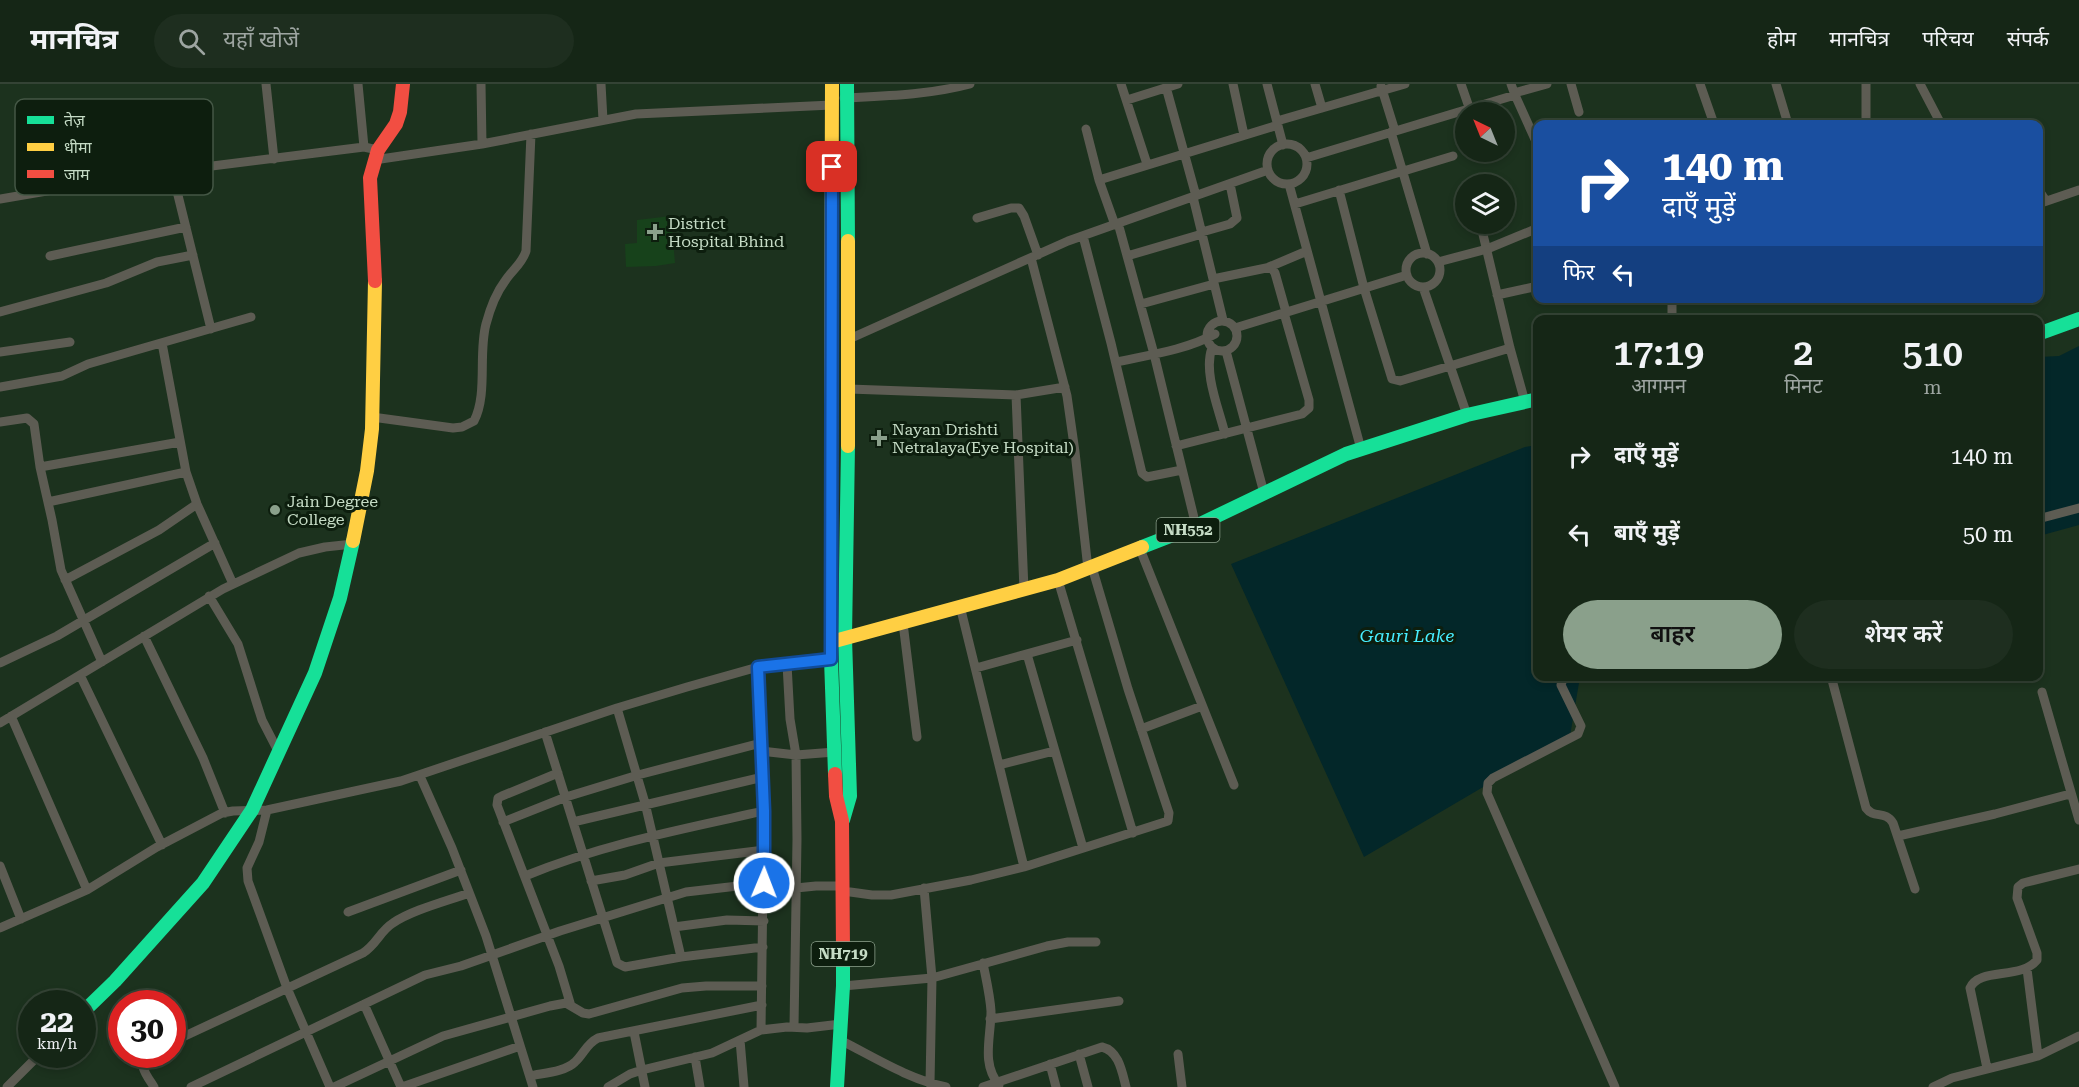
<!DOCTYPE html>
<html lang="hi">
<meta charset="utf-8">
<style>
:root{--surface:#152616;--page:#1e2e1f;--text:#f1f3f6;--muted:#9da5a1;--line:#344335;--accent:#8aa08b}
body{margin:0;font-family:"Roboto Serif","Noto Sans Devanagari",serif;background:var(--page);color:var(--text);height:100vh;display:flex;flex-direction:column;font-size:22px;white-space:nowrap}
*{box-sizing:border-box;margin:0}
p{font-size:20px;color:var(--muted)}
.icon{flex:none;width:33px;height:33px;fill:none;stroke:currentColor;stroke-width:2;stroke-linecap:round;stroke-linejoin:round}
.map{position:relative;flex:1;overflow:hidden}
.details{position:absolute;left:1533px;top:231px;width:510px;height:366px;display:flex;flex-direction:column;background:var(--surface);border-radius:12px;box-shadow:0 3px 9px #0003,0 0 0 2px var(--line)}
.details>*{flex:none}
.banner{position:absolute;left:1533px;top:36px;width:510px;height:183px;border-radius:12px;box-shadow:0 3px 9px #0003,0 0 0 2px var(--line);background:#1a4fa0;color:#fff;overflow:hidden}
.needle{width:39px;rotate:317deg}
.buttons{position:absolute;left:1455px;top:18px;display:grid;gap:12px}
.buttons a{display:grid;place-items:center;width:60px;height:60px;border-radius:50%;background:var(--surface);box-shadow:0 3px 9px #0003,0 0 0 2px var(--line);font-size:30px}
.speed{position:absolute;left:18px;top:906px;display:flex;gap:12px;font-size:30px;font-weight:700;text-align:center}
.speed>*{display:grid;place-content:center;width:78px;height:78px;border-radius:50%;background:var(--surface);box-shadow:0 3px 9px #0003,0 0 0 2px var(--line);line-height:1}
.speed small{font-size:15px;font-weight:400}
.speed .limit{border:9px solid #d22;background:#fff;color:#111}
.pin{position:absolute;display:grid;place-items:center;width:51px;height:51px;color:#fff;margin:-26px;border-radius:12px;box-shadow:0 3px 9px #0006}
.me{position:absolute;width:66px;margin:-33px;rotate:1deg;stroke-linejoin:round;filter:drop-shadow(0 0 4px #0008)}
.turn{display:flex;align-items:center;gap:21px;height:126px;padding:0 30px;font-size:27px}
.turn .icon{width:78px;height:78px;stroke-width:2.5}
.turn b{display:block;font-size:42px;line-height:51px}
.then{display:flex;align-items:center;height:57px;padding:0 30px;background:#0003;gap:12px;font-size:22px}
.eta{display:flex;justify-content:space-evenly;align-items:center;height:102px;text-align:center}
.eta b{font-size:36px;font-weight:600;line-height:42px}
.primary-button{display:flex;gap:12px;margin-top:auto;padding:12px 30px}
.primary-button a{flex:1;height:69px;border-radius:36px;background:var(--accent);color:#111;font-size:24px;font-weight:600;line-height:69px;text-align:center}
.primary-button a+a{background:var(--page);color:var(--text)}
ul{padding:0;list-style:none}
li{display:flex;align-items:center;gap:18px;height:78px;padding:0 30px}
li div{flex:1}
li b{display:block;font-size:22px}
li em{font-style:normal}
header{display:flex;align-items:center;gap:36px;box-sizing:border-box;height:84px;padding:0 30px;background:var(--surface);border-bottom:2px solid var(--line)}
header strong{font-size:28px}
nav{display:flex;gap:33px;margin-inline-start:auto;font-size:21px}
.search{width:420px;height:54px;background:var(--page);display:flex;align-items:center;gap:15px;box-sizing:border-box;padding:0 21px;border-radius:33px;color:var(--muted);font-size:22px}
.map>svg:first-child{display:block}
.built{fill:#17421b}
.water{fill:#032729}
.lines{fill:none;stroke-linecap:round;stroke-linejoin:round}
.street{stroke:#5d5c53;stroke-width:9}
.fast{stroke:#16e098;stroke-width:14}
.slow{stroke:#ffcf43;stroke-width:14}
.jam{stroke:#f24e42;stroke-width:14}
.route-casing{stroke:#114b97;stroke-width:15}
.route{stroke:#1a73e8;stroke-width:10}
.poi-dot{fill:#8aa08b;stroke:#0d1e0e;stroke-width:2}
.labels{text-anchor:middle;stroke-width:6;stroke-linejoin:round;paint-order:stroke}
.shield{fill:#0d1e0e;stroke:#8ea28e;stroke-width:1.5}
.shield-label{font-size:15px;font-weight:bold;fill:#c5dbc5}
.poi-label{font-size:16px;fill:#c5dbc5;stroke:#0d1e0e;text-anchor:start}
.water-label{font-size:18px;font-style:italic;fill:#47eeff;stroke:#0d1e0e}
.key{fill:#0d1e0e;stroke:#445745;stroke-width:1.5}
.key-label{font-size:16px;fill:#c5dbc5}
</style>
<header>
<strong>मानचित्र</strong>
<div class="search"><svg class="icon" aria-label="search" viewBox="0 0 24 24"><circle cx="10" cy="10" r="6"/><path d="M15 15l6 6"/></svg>यहाँ खोजें</div>
<nav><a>होम</a><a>मानचित्र</a><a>परिचय</a><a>संपर्क</a></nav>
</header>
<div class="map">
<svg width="2079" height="1003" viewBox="0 0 2079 1003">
<rect width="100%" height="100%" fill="#1c321e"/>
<!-- built -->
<path class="built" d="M671,132L675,179L656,182L626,183L625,160L637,159V136Z"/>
<!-- water -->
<path class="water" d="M2079,262V441L2039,452V273L2059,272Z
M1537,361L1538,592L1580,593L1570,652L1364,773L1231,480L1525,363Z"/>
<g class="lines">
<!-- street -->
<path class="street" d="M266,0L274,75
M358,0L364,63
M481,0L482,60L636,30L832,21
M601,0L603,36
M1121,0L1147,80
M1233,0L1244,51
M1267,0L1283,61
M1315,0L1322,24
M1461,0L1470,26
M1571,0L1579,28
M1700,0L1714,40
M1776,0L1788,40
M1866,0V40
M1920,0L1941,40
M1381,2L1395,47
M1166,3L1196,112
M1514,9L1547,0
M1515,11L1538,62
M844,14C886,12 929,11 970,0
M1127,16L1178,0
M1277,37L1405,0
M1086,45L1099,96L1115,141
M1391,48L1427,170
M1267 80a20 20 0 1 1 40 0a20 20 0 1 1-40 0Z
M1306,74L1515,11L1511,0
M374,76L482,60
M172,87L211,245
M1099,96L1278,41
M1289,100L1361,365
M2038,105L2046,117
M1339,106L1364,204L1392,295L1400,297L1510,264
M1193,113L1223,236
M0,115L140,91L364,63L378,66
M1295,120L1453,72
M2038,120L2079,106
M977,134L1011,124H1019L1024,132L1038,171
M1118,139L1154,270L1196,442
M1481,142L1510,264L1525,318
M1202,148L1230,140L1237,134L1230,100
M1083,152L1111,259L1142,389L1147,393L1182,386
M1406 186a17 17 0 1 1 34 0a17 17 0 1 1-34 0Z
M50,172L186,143
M1127,172L1202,150
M1031,174L1067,312L1075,368L1088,485
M1438,178L1487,165L1538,144
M1269,183L1307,167
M1213,195L1271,183L1275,189L1286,228
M1423,203L1467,331
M1497,211L1538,202
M1141,220L1214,200
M0,228L106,199L157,178L193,171
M1672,236V214
M1207 252a15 15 0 1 1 30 0a15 15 0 1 1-30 0Z
M1235,244L1407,191
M847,256L1068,157L1268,86
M162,259L186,388L197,420L233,500
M1212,264C1203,288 1219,325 1225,350
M1226,267L1264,409
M0,268L70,258
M1116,278C1149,271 1186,266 1215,250
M0,303L62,292L88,280L251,233
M849,305L1016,311
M372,333L453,344L462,343L474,337C488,310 478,270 486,240C490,225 496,209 505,197C512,186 522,180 526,167L531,50
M0,338L27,334L34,340L40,383L52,436L61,486L102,578
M1176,362L1302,330L1309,324V316L1284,229
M40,383L180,358
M48,418L186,388
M2038,435L2079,424
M1140,465L1234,701
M65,496L159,446L197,420
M1058,496L1133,749
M1024,506L1016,311L1065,303
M209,512L238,560L262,636L279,669
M960,522L1024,783
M903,539L917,653
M144,552L203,674L225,729
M1027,570L1083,764
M0,579L57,552L215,459
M787,580L790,635L796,671L797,755L794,943
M758,583L764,727L761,946
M976,584L1077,556
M80,591L162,761
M1564,592L1561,601L1581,642L1578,650L1493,694L1488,699L1487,709L1615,1003
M1831,592L1866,724C1874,735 1885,726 1893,739L1915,805
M2042,608L2079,736
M617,624L645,719L681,873
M11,632L87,806
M0,639L223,505L299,469L325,463L353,460
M1141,645L1202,622
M545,648L617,879L625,883L681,873L763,863
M761,667L796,671L835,668
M999,681L1054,667
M558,689L502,712L498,714L497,721L559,882L571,922
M420,692L452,764L486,852L533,1003
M267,726L259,758L247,784L248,797L287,904L330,1003
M503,738L566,713L638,691L761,659
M573,738L763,693
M1898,752L1995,730L2070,710
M0,782L21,835
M525,792C603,760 683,745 764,727
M591,797L625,791L659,779L765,766
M796,804L816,802H843
M924,804L932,894L930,1000
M843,807L872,811H891L971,796L1024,783L1168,737L1169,729L1128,605L1092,483
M348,828L461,786
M674,843L727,836L764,837
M0,844L87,806L157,763L222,729L233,727L267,726L401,697L617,624L687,603L758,583L831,575
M983,879C986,895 990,911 991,927C991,954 981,979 999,1001
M2027,885L2038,972
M843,902L932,894L1047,862L1068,858H1096
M364,920L401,1003
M990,935L1119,917
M634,948L645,1003
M740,956L744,1003
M840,956C874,973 908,995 946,1003
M172,958L363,869C377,860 380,847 393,839C412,826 447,817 469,809
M146,970C137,981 148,993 154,1003
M1079,970L1088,1003
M1178,970L1182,1003
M695,973L700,1003
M1050,980L1056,1003
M1987,984L1970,904C1979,883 2021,896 2037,876V869L2017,814L2018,803L2023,799L2079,785
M530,992C543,989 565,988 575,978C584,970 586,960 598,954L762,921
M7,1003L40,970
M191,1003L425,891L461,882L560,847L686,808L764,799
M334,1003L443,952L550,922L566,919L583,929L589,930L682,904L706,902H762
M402,1003L520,962
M608,1003L630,990L642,986L712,969L761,946L787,943L807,944L841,940
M983,1003L1102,963C1119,967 1122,988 1126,1003
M1933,1003L1952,994L2038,972L2079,952"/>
<!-- fast -->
<path class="fast" d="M847,0L848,157
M2038,250L2079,235
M831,319V575L835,690
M1142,463L1196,442L1346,370L1467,331L1538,315
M843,736L850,712L845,554L848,362
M82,929L115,897L203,799L252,726L315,589L340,514L353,457
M837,1003L843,902V866"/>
<!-- slow -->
<path class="slow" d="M848,157V362
M831,319L832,0
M353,457L367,387L372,345L375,197
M831,558L1058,496L1142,463"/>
<!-- jam -->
<path class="jam" d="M375,197L370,94L378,66L396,40L400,28L403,0
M835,690L836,712L842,737L843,866"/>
</g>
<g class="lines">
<!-- route casing -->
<g class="route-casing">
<path id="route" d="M764,799V727L758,583L831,575L832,83"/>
</g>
<!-- route -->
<use href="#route" class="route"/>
</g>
<!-- markers -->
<g class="poi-dot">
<path d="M652 139h6v6h6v6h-6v6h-6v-6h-6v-6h6z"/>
<path d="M876 345h6v6h6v6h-6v6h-6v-6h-6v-6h6z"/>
<circle cx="275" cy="426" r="6"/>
</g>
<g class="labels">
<!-- shield labels -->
<g class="shield">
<rect x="1156.5" y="434" width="63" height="24" rx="4.5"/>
<rect x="811.5" y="858" width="63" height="24" rx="4.5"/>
</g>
<g class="shield-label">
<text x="1188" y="451">NH552</text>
<text x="843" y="875">NH719</text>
</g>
<!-- poi labels -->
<g class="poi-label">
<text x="668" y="145">District<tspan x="668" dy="18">Hospital Bhind</tspan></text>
<text x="892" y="351">Nayan Drishti<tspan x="892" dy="18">Netralaya(Eye Hospital)</tspan></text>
<text x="287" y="423">Jain Degree<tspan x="287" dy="18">College</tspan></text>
</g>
<!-- water labels -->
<g class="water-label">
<text x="1407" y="558">Gauri Lake</text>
</g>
</g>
<!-- legend -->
<rect x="15" y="15" width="198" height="96" rx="9" class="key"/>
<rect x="27" y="32" width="27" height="8" fill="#16e098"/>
<rect x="27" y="59" width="27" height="8" fill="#ffcf43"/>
<rect x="27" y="86" width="27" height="8" fill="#f24e42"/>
<g class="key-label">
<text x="64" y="42">तेज़</text>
<text x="64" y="69">धीमा</text>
<text x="64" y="96">जाम</text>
</g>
</svg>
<div class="buttons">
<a><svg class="needle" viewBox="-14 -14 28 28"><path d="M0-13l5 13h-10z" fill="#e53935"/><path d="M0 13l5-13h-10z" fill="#9da5a1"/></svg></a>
<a><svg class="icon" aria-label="layers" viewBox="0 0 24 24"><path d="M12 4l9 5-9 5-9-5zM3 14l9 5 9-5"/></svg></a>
</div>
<div class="speed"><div>22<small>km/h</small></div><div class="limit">30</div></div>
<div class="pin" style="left:832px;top:83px;background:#d93025"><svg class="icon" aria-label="arrive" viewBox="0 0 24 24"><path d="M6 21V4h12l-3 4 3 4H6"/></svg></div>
<svg class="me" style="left:764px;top:799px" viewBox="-20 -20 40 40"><circle r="17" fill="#1a73e8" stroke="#fff" stroke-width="3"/><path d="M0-11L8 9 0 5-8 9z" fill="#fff"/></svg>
<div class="banner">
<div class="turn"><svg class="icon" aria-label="right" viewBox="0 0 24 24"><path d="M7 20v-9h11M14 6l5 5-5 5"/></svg><div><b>140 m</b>दाएँ मुड़ें</div></div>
<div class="then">फिर<svg class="icon" aria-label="left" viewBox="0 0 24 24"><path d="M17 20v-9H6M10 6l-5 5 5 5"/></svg></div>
</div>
<section class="details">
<div class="eta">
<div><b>17:19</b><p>आगमन</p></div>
<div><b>2</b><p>मिनट</p></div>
<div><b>510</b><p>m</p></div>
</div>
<ul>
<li><svg class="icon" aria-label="right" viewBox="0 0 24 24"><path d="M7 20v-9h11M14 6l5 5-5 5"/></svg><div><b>दाएँ मुड़ें</b></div><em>140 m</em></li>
<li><svg class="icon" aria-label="left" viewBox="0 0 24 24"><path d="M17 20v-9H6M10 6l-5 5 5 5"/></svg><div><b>बाएँ मुड़ें</b></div><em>50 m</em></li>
</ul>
<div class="primary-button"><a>बाहर</a><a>शेयर करें</a></div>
</section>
</div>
